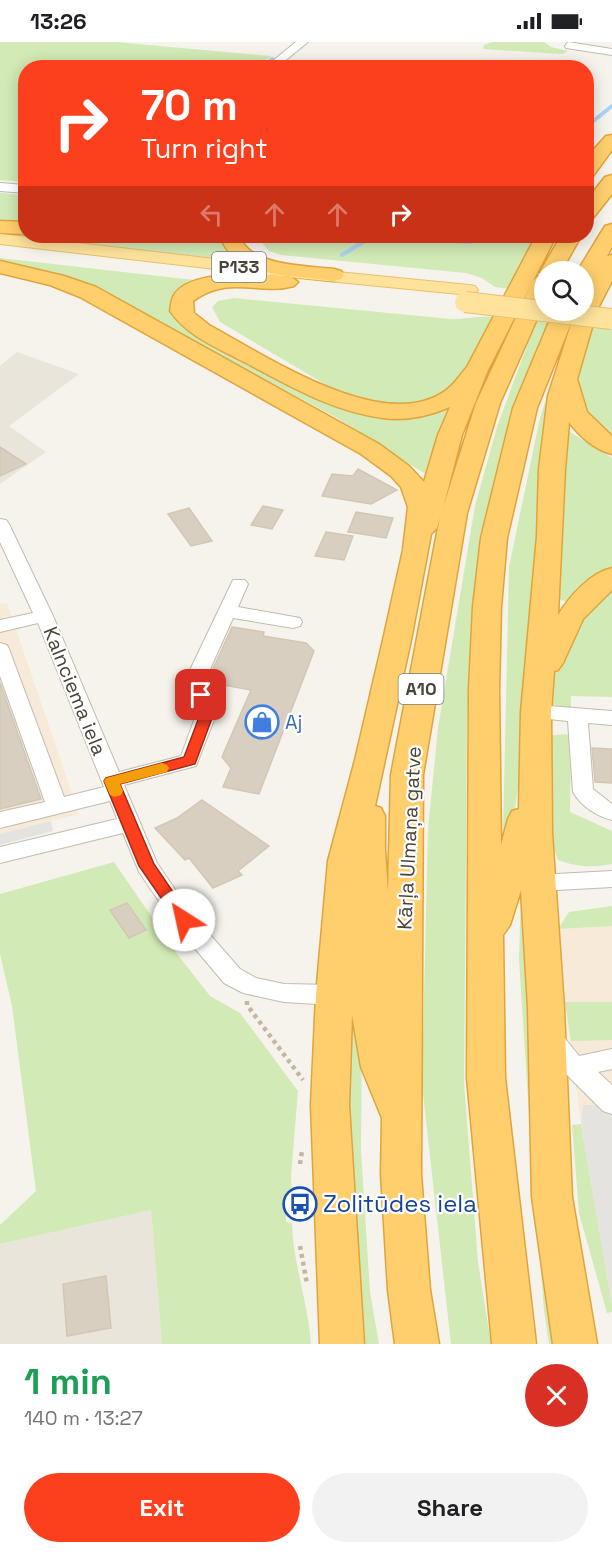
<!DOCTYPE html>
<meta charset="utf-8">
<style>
:root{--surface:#fff;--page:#f2f2f2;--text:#202124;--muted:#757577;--accent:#fc3f1d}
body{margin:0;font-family:"Space Grotesk",sans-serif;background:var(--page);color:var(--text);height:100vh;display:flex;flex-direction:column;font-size:22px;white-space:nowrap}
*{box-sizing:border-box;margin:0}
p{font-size:20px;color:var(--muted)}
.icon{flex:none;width:33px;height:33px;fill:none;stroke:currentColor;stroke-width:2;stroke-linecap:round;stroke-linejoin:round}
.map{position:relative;height:1302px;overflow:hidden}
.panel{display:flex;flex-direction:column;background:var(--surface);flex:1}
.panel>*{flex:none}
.guide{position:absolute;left:18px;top:18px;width:576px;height:183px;border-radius:24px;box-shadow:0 3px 15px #0003;background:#fc3f1d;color:#fff;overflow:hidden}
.controls{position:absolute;left:534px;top:219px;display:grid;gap:12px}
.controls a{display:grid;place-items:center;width:60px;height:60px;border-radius:50%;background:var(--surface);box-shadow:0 3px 15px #0003;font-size:30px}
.pin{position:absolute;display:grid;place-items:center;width:51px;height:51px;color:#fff;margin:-26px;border-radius:12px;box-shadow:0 3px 9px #0006}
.me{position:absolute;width:66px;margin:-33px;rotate:325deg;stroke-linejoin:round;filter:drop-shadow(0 0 4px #0008)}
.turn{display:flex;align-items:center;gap:21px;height:126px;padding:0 24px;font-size:27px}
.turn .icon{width:78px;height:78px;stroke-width:2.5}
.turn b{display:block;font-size:42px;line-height:51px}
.lanes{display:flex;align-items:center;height:57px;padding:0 24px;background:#0003;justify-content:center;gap:30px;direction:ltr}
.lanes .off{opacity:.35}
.round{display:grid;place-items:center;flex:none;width:63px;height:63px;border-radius:32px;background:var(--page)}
.head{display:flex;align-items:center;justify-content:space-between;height:102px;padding:0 24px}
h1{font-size:36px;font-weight:700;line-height:45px;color:#1e9e55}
.button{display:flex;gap:12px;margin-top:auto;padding:12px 24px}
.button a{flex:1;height:69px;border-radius:36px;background:var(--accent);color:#fff;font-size:24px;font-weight:700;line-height:69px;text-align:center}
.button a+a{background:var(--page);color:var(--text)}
.status{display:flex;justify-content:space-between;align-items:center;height:42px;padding:0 30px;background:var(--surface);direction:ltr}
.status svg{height:16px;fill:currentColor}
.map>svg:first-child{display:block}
.residential{fill:#eae5da}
.commercial{fill:#f7ead8}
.green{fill:#d2eab5}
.parking{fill:#e5e3e0}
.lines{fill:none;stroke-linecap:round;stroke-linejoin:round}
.stream{stroke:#a9d4f2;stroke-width:4}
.building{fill:#d8cfc1;stroke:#d3c7b4;stroke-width:1.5}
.minor-casing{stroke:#c2bbae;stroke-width:2}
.major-casing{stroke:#e6c16a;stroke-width:2}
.highway-casing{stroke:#e0a43c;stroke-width:3}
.path{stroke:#c4b79f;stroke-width:4.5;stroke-dasharray:4 4;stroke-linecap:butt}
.minor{fill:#fff;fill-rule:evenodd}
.major{fill:#ffe39c;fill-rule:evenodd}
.highway{fill:#ffcf6e;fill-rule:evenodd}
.major-bridge-casing{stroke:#e6c16a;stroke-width:22;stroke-linecap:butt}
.major-bridge{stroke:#ffe39c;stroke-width:20}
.route{fill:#fc3f1d;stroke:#a42913;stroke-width:1.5}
.slow{fill:#f59e0b}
.labels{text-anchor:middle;stroke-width:4.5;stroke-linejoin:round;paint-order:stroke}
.shield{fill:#fff;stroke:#817c74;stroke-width:1.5}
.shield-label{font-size:18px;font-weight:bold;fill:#4b4439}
.street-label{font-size:20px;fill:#4b4439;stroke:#fff}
.shop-label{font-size:20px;fill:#366cbe;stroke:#fff;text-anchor:start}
.near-transit-label{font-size:24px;fill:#164399;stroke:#fff;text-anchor:start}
</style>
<div class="status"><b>13:26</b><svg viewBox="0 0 49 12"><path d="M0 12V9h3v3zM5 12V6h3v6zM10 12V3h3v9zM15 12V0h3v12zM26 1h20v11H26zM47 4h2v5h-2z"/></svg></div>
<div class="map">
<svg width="612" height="1302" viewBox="0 0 612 1302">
<rect width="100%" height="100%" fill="#f6f3ec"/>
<!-- residential -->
<path class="residential" d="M17,310L79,332L9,384L46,410L0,442V324Z
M151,1168L162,1302H0V1202Z"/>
<!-- commercial -->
<path class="commercial" d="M7,561L79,772L0,792V562Z
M612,884V1262L581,1082L558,911V887Z"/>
<!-- green -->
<path class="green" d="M0,0H115L271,14L256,26H26L25,140L0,138Z
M493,0H544L551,5L568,9L562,12L483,7L484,3Z
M0,151L25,153V183L0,181Z
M0,190L25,191L26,194H228L223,199L225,207L234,216L233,218L0,193Z
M267,194H538L510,247L495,245L482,236L466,231L281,213L269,209L263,202L264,197Z
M0,216L203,239L174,259L305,351L326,361L348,369L390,376L434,370L453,365L427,433L337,376L126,262L0,222Z
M234,256L451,277C467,277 482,273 497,275L471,324L448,351L420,361L385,363L345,354L220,280L212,265L218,259Z
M536,279L549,281L520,354L484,481L472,580L467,687L464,1041L478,1220L491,1302H451L422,1043L428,787L438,686L475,464L497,385Z
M588,283L612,285V398C566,366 577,331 588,283Z
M570,284L573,285L521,725L511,794L506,795L503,793L509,525L540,376Z
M567,388L612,416V524L594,537L570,561L558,557Z
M612,543V655L571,654V666L552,663C544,650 560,605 568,592C579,574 598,558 612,543Z
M571,692L570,770L612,789V822C592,826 577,825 558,818L552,801V693Z
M359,813L362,986L361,1109L370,1250L379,1302H356L345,1126Z
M114,820L178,913L210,954L240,971L298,1049L291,1134L292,1157L286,1158V1180L292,1181C293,1222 308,1260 311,1302H162L151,1168L0,1202V1183L36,1149L12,964L0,912V852Z
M521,848L558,1302H549L544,1269L529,1073L519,917Z
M612,864V884L558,887L569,870Z
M565,960H612V998L571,999Z
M581,1082L612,1262V1270L607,1271L579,1171L572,1083Z"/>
<!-- parking -->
<path class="parking" d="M51,779L53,789L0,803V792Z
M583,1063H612V1262L581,1082Z"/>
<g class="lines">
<!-- stream -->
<path class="stream" d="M260,26L272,17
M586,85L612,64
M342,213L373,194L470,200L483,194"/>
</g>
<!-- building -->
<path class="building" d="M0,405L26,422L0,434Z
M358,427L397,448L371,462L322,454L332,432L353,434Z
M263,464L283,468L272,487L251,483Z
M189,466L212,499L191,504L168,472Z
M356,470L393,476L386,496L348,490Z
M326,490L353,494L344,518L315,514Z
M232,585L264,590L263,594L306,601L314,609L259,752L223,745L231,726L222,715L251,648L207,640Z
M0,641L41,757L0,767Z
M592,706L612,707V741L595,740Z
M202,758L269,804L238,829L242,833L213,846L189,816L185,818L155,786L177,776Z
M127,861L146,888L129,896L110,868Z
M106,1234L111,1286L67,1294L63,1242Z"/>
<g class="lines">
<!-- minor casing -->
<g class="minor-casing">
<path id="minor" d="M296,0H308L276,26H264Z
M568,0L612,7V13L566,6L565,4Z
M0,141L26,143V151L0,149Z
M0,477L6,478L9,482L53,574L119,730L181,714L200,662L181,647L233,538H245L248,542L238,565L300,576L302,580L300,584L293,586L233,576L202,645L218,655L221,660L196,724L124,743L157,821L192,872L240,927L256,936L284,942L334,943L342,946L346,953L342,960L334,963L284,960L243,951L224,941L176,884L139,830L123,791L0,821V805L117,777L110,759L0,786V770L45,760L0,634V601L7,603L9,607L64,755L104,745L38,581L0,590V578L33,571L0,500Z
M536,663L612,669V683L588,681L593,747L612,762V778C596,774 581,764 573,750L568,679L529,675L526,670L529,665Z
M612,829V845L538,849L530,847L527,841L530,835L538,833Z
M550,986L559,989L579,1014L612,1007V1027L598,1030L612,1043V1072L603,1069L555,1021L538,996L541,989Z"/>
</g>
<!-- major casing -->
<g class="major-casing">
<path id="major" d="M0,192L267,223L469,243L475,244L478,248L475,252L469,253L267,233L0,202Z"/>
</g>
<!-- highway casing -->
<g class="highway-casing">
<path id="highway" d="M612,93V108L593,134L586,135V116L606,94Z
M612,133V152L593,176L586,178V159L605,135Z
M0,179L26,180V192L0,191Z
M612,182V205L607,214L612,213V239L597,268L577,337L587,370L612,394V412C595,408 579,394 569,380L565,427L558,573C570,554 590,531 612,526V548L583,577L563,621L558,628L554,629L551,670L552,791L564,966L572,1155L597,1302H553L532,1155L528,966L521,848L510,883L503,893L505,1036L536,1302H492L467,1036L469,647L473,565L481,496L513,366L554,268H584V253L591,239L584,240V230H577L605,184ZM573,276L548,354L539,427L537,494L521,670L519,767L512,769L508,777L501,803L499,647L501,565L507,496L537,366Z
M226,194H246L242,199C254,224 309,224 334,227L341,229L344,233L341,237L334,239L290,234L298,240L294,244C258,254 230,232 193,259L194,271L209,283C266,314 383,393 445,349C454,343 460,333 467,325L536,194H556L488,328L462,393L443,466L476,361L533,239L537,235L542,233L540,230L561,194H581L561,230H544V261L500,361L467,471L423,733L421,1132L430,1248L439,1302H395L388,1248L381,1132L382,1076L361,1025L352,973L349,1063L364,1302H320L311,1063L316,953L328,819L355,718L383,598L403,508L408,465L401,445L391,434L361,412L80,255L50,243L0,231V219L64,234L96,245L379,402L409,424L424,440L438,393L450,365C429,374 406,379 383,376C333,370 288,343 244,320C218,306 188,295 170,269C171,265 171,259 173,255C186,227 259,232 285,234C259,229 234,224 222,199ZM440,475L391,733L388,851L385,808V774L381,766L375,764L411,598L431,492L437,486Z"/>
</g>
<!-- path -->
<path class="path" d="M247,959V963L303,1038
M300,1122L302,1109
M300,1204L307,1242"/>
<!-- minor -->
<use href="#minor" class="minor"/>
<!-- major -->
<use href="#major" class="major"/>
<!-- highway -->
<use href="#highway" class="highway"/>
<!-- major-bridge casing -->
<g class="major-bridge-casing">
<path id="major-bridge" d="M465,260L612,277"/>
</g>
<!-- major-bridge -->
<use href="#major-bridge" class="major-bridge"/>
</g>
<!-- route -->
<path class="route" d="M201,649L218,660L195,722L120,742L154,822L192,878L190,882H179L139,824L104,739L106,736L184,715L204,662L194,653Z"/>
<!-- slow -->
<path class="slow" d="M162,721L167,723L169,726L167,730L120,742L123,749L121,753L115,755L110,753L104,739L106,736Z"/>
<!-- icons -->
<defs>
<g id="shop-ring" transform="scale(1.725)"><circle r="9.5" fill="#fff" stroke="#3f7fe0" stroke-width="1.5"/><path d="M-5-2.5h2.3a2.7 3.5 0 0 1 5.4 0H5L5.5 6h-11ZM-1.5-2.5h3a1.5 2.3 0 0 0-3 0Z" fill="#3f7fe0"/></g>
<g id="bus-ring" transform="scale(1.725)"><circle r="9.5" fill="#fff" stroke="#1a4fb4" stroke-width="1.5"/><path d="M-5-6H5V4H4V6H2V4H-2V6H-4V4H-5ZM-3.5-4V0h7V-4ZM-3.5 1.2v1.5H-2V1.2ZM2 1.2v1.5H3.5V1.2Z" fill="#1a4fb4"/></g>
</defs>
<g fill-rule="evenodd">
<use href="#shop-ring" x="262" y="680"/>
<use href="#bus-ring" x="300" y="1162"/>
</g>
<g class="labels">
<!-- shield labels -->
<g class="shield">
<rect x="212" y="210" width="54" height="30" rx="4.5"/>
<rect x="398.5" y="632" width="45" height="30" rx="4.5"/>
</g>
<g class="shield-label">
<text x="239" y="231">P133</text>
<text x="421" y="653">A10</text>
</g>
<!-- street labels -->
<g class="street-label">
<text transform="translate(75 649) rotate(68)" y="7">Kalnciema iela</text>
<text transform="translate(409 796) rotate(-87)" y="7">Kārļa Ulmaņa gatve</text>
</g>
<!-- shop labels -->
<g class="shop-label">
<text x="285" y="687">Aj</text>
</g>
<!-- near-transit labels -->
<g class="near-transit-label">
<text x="323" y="1170">Zolitūdes iela</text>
</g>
</g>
</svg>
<div class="controls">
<a><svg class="icon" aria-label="search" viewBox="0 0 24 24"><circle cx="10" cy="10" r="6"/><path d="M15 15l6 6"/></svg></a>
</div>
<div class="pin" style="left:201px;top:653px;background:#d93025"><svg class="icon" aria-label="arrive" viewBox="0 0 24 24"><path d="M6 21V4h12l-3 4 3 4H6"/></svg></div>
<svg class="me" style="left:184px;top:878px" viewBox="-20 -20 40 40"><circle r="19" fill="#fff"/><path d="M0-13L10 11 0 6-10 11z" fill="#fc3f1d"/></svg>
<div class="guide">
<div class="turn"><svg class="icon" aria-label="right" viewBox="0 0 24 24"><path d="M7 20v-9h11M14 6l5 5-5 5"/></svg><div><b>70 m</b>Turn right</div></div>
<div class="lanes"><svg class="icon off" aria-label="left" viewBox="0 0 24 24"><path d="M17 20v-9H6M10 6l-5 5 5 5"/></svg><svg class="icon off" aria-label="ahead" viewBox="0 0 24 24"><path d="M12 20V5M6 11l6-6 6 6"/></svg><svg class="icon off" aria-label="ahead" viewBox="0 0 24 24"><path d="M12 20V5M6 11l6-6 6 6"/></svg><svg class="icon" aria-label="right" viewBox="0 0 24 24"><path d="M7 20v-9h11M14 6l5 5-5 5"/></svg></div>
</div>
</div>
<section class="panel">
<div class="head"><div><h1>1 min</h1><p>140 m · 13:27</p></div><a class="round" style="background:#d93025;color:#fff"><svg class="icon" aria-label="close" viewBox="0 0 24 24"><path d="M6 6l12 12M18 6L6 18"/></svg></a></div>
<div class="button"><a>Exit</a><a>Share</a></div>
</section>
